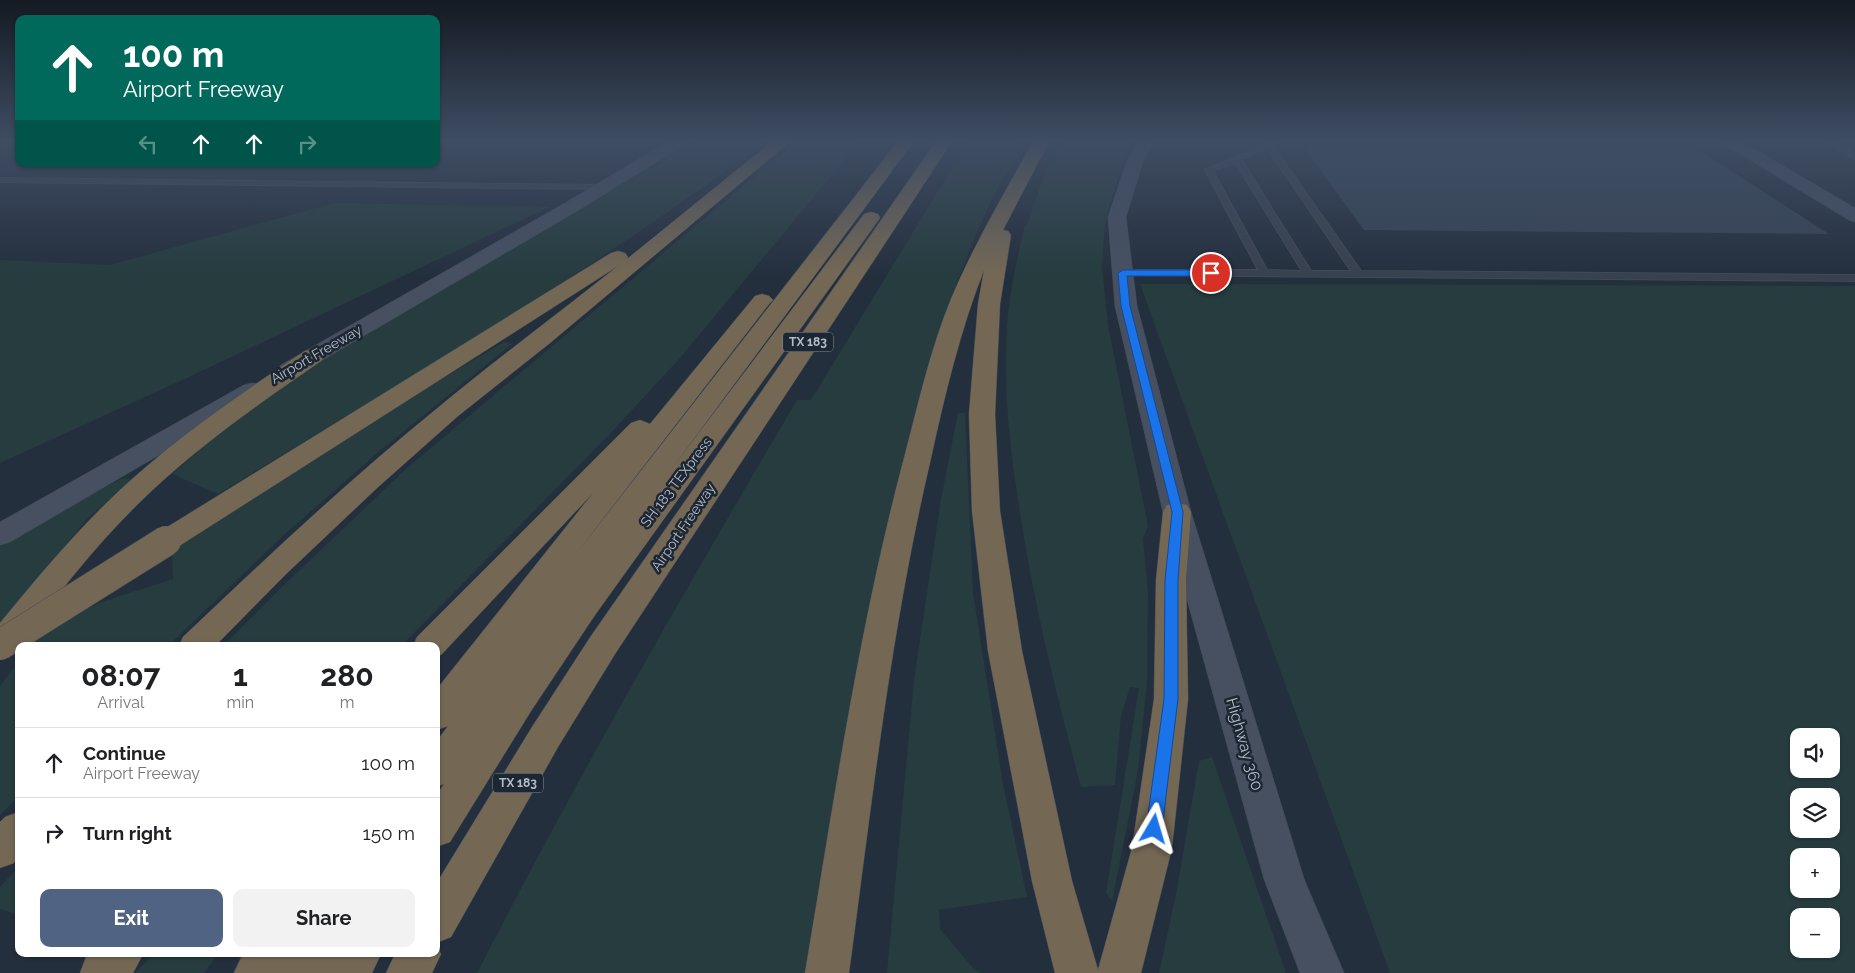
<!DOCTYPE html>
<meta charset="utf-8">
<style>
:root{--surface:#fff;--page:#f2f2f2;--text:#202124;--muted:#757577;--line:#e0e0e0;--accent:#506383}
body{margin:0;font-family:Raleway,sans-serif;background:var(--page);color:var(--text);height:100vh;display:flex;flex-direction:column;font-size:19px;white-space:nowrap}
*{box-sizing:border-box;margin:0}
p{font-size:16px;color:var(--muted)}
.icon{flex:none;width:28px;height:28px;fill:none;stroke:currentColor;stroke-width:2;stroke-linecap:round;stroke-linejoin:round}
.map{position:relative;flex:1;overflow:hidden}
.details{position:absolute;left:15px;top:642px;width:425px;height:315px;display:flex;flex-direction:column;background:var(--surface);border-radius:10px;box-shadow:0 1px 4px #0004}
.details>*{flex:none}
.banner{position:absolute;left:15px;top:15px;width:425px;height:152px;border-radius:10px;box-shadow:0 1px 4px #0004;background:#00695c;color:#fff;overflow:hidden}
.fabs{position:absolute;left:1790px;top:728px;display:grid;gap:10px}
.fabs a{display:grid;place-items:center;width:50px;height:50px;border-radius:10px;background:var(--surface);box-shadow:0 1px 4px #0004;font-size:25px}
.pin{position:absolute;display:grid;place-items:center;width:42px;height:42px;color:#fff;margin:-21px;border:2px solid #fff;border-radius:50%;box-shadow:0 1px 5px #0007}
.me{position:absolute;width:55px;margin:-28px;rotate:7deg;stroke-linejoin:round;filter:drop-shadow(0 0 4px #0008)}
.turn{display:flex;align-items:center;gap:18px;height:105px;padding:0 25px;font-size:22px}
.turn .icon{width:65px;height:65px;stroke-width:2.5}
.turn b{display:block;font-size:35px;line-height:42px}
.lanes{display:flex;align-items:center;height:48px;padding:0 25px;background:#0003;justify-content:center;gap:25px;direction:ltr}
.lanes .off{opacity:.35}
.eta{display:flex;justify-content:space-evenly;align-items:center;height:85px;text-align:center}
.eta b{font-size:30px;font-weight:700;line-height:35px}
.action{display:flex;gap:10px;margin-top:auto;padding:10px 25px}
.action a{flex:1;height:58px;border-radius:10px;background:var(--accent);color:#fff;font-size:20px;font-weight:700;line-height:58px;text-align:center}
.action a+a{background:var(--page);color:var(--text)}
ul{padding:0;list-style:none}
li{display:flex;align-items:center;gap:15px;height:70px;padding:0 25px;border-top:1px solid var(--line)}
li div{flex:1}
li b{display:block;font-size:19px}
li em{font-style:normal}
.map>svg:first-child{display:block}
.green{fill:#263c3f;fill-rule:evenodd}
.building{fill:#364354}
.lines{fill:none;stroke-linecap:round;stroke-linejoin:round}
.lane-casing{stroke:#414a57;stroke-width:2}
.secondary-casing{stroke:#414a57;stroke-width:1}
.highway-casing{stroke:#434c59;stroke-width:1}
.lane{fill:#38414e;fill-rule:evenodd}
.secondary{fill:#465061;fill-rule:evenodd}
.highway{fill:#746855;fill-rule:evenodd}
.highway-bridge-casing{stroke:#434c59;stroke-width:31;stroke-linecap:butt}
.highway-bridge{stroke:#746855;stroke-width:30}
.route{fill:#1a73e8;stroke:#114b97}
.labels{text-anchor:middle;stroke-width:5;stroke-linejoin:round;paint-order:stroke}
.shield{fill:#1d2633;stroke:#878f9c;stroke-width:1}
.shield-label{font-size:12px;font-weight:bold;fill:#b4bcc9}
.street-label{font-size:14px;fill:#b4bcc9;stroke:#1d2633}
.near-street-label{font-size:16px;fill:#b4bcc9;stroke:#1d2633}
</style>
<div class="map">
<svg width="1855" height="973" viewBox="0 0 1855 973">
<rect width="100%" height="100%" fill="#242f3e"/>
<!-- green -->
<path class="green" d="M694,140H767C594,272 403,380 218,494L172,474L198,452L193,450L280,385L669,157Z
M798,140H861L680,358L609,435L401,646H223L284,585L407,468Z
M969,140H1025C1015,159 1003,177 993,197C966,253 946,312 928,372C868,567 844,771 813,973H477C577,778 686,588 797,400H811Z
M1062,140H1133L1122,164L1105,222L1102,267L1108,325L1148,526L1143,539L1148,592L1147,681L1138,771L1112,901L1106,893L1139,688L1130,687L1121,716L1115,785L1081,787C1056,694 1033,601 1019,506C1009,443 1002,379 1008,314C1011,284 1018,255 1025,225H1027L1044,175Z
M334,203L549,207L189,377L0,463V260L110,265Z
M1140,284L1855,286V973H1390ZM1799,736H1831V769H1799ZM1799,796H1831V829H1799ZM1799,856H1831V889H1799ZM1799,916H1831V949H1799Z
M504,342L512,344L382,449L286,533L168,646H30C56,611 132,593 173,579L172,551L420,392Z
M958,413H965L973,592L1003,784L1027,897L939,910L940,929L974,969L981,973H887L914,680L941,499Z
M122,478L133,479L88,518L0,624V545Z
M19,661V796L0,815V686Z
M1212,757L1286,973H1159L1177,889L1199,761Z
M19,866V915L0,909V887Z
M154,954H218L204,973H135Z"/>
<!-- building -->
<path class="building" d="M1303,146L1697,149L1829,234L1364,230Z"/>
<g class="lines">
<!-- lane casing -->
<g class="lane-casing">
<path id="lane" d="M1274,140H1284L1273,146L1361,271L1855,275V281L1120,275L1118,273L1123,270H1258L1205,170ZM1267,148L1351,271H1311L1241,159ZM1235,162L1302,271L1267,270L1213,171Z
M1686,140H1732L1728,142H1690Z
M1819,140H1829L1855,154V159Z
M0,178L604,185L608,187L604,189L0,182Z"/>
</g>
<!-- secondary casing -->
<g class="secondary-casing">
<path id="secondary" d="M671,140H690L688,143L577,211L297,375L289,377L281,375L277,370L281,365L565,203Z
M1138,140H1154L1143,161L1126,217L1137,306L1191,512L1304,879L1344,973H1300L1264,879L1163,512L1115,306L1108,217L1127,161Z
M1720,140H1739L1855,208V222L1849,220L1722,143Z
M253,383L262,385L265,390L262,395L10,542L0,545V522L244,385Z"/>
</g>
<!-- highway casing -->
<g class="highway-casing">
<path id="highway" d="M774,140H792L550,343L458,416L377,488L285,575L215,646H179L183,637C266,558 350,479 440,406C498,358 559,313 618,266L176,548L166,551L156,548L151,541L156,534L611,253L618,251L625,253L628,257L627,259Z
M899,140H915L670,471L864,214L871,212L878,214L880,218L595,615L531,711L450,842L436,847V796L444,784L436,787V742L448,726L436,730V690L593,493L441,655L436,656V646H413L417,637L631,423L640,420L650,424L755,296L762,294L769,296L773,300L769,304L602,520L576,554Z
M937,140H953L615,654L558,747L451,937L436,943V884L532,727L591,636Z
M1034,140H1050L1003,230L1008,231L1011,235L1000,304L995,414L1000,511L1022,651L1072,881L1098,970L1132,848L1154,699L1156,580L1163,512L1167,505L1177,503L1187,505L1191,512L1186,580L1188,699L1172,848L1141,973H1055L1032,881L988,651L972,511L969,414L978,304L984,270C960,331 945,394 931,458C891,628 872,801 849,973H805C834,801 859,627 904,458C918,405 930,350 951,299C974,244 1005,192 1034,140Z
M313,349L321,351L325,356L321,361C257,405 194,449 139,503C94,547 56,596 19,646L7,649L0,647V623C38,577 76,531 120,490C176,438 240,394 305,351Z
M19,812V857L14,863L0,868V822L5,817Z
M436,944L441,954L432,973H386L395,954H436Z
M90,954H143L133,973H80L86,957Z
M243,954H381L372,973H234Z"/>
</g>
<!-- lane -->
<use href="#lane" class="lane"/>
<!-- secondary -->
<use href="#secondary" class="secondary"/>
<!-- highway -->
<use href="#highway" class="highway"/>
<!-- highway-bridge casing -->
<g class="highway-bridge-casing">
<path id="highway-bridge" d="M0,645L166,541"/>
</g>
<!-- highway-bridge -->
<use href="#highway-bridge" class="highway-bridge"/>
</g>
<!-- sky -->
<linearGradient id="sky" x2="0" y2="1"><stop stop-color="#141a22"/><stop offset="0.51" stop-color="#3f4d63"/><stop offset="1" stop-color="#3f4d63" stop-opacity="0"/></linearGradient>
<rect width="1855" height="276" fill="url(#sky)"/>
<!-- route -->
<path class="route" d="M1123,270H1211L1215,273L1211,276H1127L1130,306L1183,512L1178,580V699L1162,829L1160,834L1154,836L1149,834L1146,829L1164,699L1165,580L1172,512L1121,306L1118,273Z"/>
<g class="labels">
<!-- shield labels -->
<g class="shield">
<rect x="783" y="332.5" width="50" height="19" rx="4"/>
<rect x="493" y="773.5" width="50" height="19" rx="4"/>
</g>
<g class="shield-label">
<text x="808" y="346">TX 183</text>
<text x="518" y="787">TX 183</text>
</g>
<!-- street labels -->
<g class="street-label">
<text transform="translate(316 354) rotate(-30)" y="5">Airport Freeway</text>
<text transform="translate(676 482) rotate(-53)" y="5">SH 183 TEXpress</text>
<text transform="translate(683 527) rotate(-56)" y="5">Airport Freeway</text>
</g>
<!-- near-street labels -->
<g class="near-street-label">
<text transform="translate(1245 744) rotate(74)" y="6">Highway 360</text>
</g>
</g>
</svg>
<div class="fabs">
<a><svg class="icon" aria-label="sound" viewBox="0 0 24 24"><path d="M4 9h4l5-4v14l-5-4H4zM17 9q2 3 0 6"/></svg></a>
<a><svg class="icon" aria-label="layers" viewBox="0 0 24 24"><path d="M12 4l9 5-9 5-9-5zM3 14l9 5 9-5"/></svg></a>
<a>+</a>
<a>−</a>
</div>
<div class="pin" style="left:1211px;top:273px;background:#d93025"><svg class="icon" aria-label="arrive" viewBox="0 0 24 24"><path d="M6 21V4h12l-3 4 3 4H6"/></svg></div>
<svg class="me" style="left:1154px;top:829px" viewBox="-20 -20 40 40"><path d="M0-17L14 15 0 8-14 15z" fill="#1a73e8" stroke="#fff" stroke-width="4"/></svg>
<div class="banner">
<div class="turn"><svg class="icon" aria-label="ahead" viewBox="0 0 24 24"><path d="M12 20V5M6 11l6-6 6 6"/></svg><div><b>100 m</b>Airport Freeway</div></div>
<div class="lanes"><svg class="icon off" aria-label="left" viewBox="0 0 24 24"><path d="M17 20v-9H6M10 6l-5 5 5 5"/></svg><svg class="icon" aria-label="ahead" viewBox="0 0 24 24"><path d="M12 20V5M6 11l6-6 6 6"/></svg><svg class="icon" aria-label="ahead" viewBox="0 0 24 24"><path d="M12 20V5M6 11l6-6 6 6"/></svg><svg class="icon off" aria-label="right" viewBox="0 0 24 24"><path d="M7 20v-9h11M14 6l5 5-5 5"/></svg></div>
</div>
<section class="details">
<div class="eta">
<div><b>08:07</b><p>Arrival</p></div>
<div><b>1</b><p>min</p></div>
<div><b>280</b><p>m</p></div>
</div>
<ul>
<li><svg class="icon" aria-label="ahead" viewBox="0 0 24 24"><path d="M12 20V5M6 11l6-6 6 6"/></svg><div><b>Continue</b><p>Airport Freeway</p></div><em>100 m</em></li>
<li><svg class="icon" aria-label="right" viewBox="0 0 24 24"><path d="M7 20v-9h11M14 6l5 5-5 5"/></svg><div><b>Turn right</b></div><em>150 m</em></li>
</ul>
<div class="action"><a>Exit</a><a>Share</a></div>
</section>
</div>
